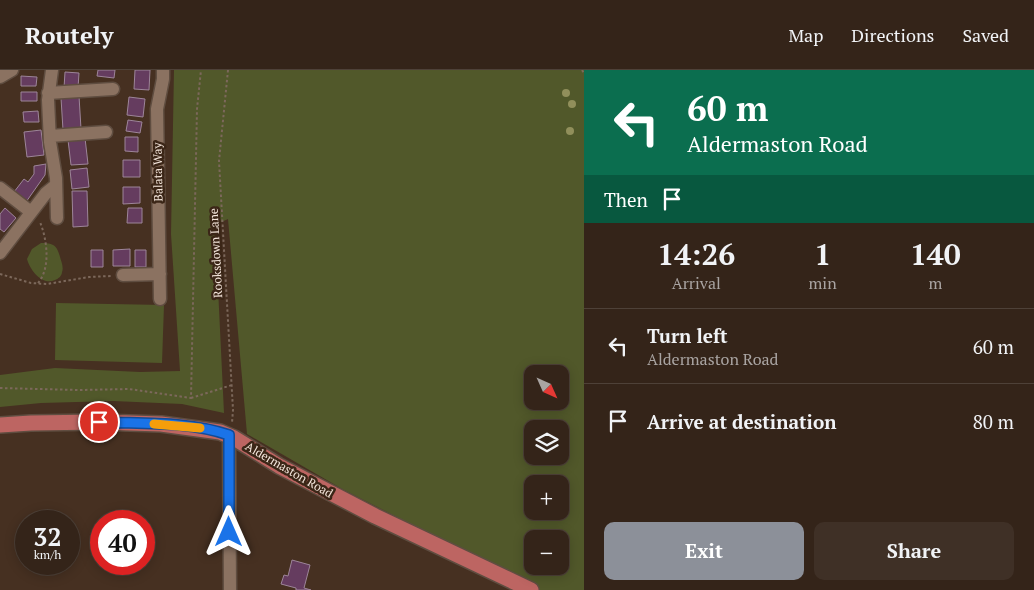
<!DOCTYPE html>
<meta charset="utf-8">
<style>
:root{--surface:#342419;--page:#3f3026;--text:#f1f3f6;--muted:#a9a4a2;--line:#4e4138;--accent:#8c9099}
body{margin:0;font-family:"PT Serif",serif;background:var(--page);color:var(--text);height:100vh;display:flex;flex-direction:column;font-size:19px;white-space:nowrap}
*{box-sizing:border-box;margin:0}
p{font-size:16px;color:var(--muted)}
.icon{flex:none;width:28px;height:28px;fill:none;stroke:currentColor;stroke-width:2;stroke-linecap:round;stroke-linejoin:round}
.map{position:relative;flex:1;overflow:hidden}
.panel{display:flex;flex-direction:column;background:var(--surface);width:450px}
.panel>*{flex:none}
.top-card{background:#0b6e4f;color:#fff;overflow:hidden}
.needle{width:32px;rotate:135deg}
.buttons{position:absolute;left:524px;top:295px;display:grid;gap:10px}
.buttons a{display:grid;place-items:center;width:45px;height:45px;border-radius:10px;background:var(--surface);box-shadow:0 2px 12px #0003,0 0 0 1px var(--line);font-size:25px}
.speed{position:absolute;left:15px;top:440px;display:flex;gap:10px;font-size:25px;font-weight:700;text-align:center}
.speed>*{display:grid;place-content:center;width:65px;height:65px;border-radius:50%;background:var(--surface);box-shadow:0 2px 12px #0003,0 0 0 1px var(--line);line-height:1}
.speed small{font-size:12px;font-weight:400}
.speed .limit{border:8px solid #d22;background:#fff;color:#111}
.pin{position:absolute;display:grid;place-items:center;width:42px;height:42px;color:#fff;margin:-21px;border:2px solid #fff;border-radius:50%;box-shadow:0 1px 5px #0007}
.me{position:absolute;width:55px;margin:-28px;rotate:0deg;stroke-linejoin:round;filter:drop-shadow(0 0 4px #0008)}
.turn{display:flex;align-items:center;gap:18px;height:105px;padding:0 20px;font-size:22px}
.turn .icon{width:65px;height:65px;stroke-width:2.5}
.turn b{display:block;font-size:35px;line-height:42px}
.then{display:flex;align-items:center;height:48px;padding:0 20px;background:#0003;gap:10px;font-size:19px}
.eta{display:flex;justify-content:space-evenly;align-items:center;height:85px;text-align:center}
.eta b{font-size:30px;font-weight:800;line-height:35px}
.action{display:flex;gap:10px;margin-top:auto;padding:10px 20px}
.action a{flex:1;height:58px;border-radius:10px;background:var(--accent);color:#fff;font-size:20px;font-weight:800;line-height:58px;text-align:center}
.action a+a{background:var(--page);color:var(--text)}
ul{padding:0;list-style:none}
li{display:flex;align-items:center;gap:15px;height:75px;padding:0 20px;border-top:1px solid var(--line)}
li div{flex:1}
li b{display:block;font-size:19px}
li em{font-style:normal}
header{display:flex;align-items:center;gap:30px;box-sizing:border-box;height:70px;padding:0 25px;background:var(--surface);border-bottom:1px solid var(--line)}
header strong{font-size:24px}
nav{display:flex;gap:28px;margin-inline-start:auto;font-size:18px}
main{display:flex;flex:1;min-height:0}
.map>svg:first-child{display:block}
.green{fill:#51582a;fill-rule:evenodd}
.building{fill:#653c5f;stroke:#9d8599}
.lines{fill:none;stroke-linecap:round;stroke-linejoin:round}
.minor-casing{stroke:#5f4d40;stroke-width:15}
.major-casing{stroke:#5f4d40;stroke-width:18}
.path{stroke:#7c685b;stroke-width:2;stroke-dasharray:2.5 2.5;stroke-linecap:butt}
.minor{stroke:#8b7261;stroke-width:12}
.major{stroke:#bd6562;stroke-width:15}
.tree{fill:#918f5b}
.route-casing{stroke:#114b97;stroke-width:12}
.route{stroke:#1a73e8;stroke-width:9}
.slow{stroke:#f59e0b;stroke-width:9}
.labels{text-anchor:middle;stroke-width:5;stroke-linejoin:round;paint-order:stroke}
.street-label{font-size:12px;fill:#f3e5db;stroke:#3b2617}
</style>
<header>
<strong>Routely</strong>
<nav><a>Map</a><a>Directions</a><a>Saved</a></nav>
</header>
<main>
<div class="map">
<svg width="584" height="520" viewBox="0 0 584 520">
<rect width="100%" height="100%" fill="#463021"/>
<!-- green -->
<path class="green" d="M174,0H584V520H540L344,420L247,364L228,149L215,155L224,343L182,334L113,331L41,333L0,337V305L55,298L140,302L180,301L171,164ZM532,304H560V331H532ZM532,359H560V386H532ZM532,414H560V441H532ZM532,469H560V496H532Z
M41,173C53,173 57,175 60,187C61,191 64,197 62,202C62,206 58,209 55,210C42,216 30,200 27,189L32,179Z
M56,233L164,235L162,293L55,290Z"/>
<!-- building -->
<path class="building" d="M98,0H115L114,8L97,6Z
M135,0H150L149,20L134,19Z
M65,2L79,3L78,18H64Z
M21,6L37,7L36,16H21Z
M21,22H37V31H21Z
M79,26L81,59L63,60L61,28Z
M129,27L145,29L143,47L127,45Z
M38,41L39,52H24L23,42Z
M128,50L142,52L140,63L126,61Z
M41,60L44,85L27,87L24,62Z
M125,67H138V82L125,81Z
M85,68L88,94L71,95L68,70Z
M123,90H140V107H123Z
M46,94L45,105L26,132L14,122L24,109L28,112L34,104V96Z
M87,98L89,117L72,119L70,100Z
M123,117H140V133L123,134Z
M72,121H87L88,156L73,157Z
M5,138L16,148L4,162L0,159V144Z
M128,138H142V153H127Z
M130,179V196H113V180Z
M91,180H103V197H91Z
M135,180H146V197H135Z
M292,490L310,495L304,518L311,520H296V518L281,514L284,505L288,506Z"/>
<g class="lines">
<!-- minor casing -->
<g class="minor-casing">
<path id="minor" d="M52,0L48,30L50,72L56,108L57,148
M0,7L12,0
M48,23L113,19
M50,66L106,62
M0,118L31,142
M0,183L46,123L56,115
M123,205L160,204
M160,229L157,39L163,9V0
M229,365L230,520"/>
</g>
<!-- major casing -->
<g class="major-casing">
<path id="major" d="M0,355L31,353L99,352L161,354L220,362L234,368L279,396L375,446L531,520"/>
</g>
<!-- path -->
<path class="path" d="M228,0L219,91L233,340L232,353
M582,0L584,3
M0,204L31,213L47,214L89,207L111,206
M38,213C51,198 47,169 40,152
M0,318L79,320L129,319L191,328L197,39L201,0
M191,328L232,315"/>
<!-- minor -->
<use href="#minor" class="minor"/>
<!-- major -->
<use href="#major" class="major"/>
</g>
<!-- trees -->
<g class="tree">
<circle cx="566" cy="23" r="4"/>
<circle cx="572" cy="34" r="4"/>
<circle cx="570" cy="61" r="4"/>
</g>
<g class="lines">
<!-- route casing -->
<g class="route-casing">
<path id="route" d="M99,352C142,354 188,351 229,365V462"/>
</g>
<!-- route -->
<use href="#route" class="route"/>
<!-- slow -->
<path class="slow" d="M154,354L200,358"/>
</g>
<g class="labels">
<!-- street labels -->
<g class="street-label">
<text transform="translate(158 102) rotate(-91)" y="4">Balata Way</text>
<text transform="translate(216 183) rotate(-93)" y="4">Rooksdown Lane</text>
<text transform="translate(289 400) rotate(30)" y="4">Aldermaston Road</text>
</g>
</g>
</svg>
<div class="buttons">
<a><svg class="needle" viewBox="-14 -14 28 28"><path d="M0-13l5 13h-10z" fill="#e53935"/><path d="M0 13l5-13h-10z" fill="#a9a4a2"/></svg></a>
<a><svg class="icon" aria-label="layers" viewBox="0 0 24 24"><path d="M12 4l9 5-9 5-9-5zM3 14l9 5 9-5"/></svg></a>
<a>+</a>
<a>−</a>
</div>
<div class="speed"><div>32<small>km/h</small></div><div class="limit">40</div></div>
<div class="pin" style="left:99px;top:352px;background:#d93025"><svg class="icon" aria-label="arrive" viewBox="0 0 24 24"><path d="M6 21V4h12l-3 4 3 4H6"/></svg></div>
<svg class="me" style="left:229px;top:462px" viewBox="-20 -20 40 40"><path d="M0-17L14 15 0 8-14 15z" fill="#1a73e8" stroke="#fff" stroke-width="4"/></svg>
</div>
<section class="panel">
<div class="top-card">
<div class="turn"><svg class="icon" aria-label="left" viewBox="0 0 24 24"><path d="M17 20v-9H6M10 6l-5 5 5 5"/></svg><div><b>60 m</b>Aldermaston Road</div></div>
<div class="then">Then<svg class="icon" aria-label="arrive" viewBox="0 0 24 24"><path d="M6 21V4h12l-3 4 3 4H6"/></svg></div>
</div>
<div class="eta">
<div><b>14:26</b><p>Arrival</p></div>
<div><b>1</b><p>min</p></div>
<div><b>140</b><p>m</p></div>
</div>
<ul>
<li><svg class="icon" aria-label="left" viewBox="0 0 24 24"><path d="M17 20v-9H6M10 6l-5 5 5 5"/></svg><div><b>Turn left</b><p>Aldermaston Road</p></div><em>60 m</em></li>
<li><svg class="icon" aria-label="arrive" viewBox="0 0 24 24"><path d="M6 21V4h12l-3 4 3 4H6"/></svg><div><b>Arrive at destination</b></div><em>80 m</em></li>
</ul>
<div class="action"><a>Exit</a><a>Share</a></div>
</section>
</main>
